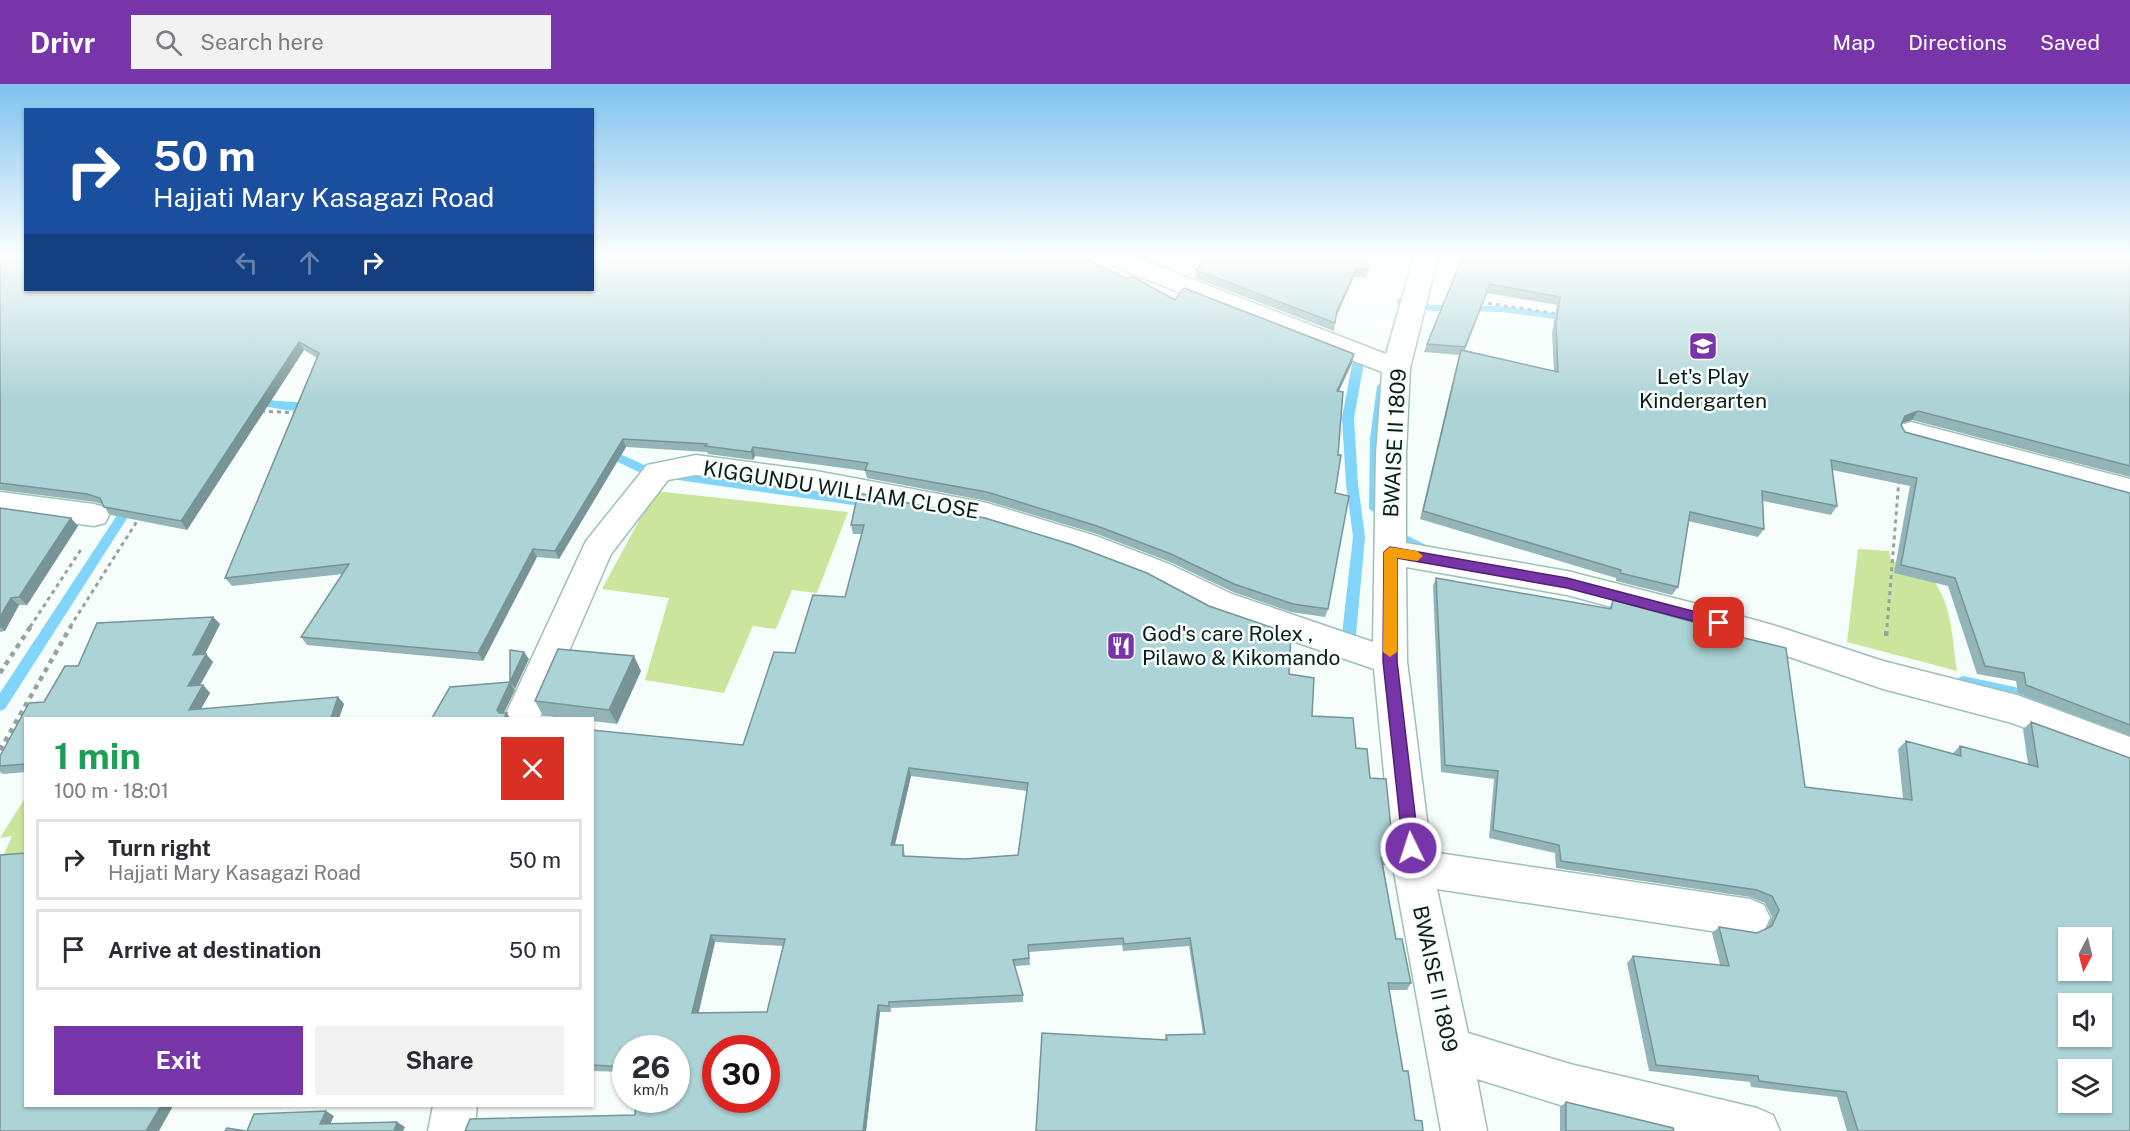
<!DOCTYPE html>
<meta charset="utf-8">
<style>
:root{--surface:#fff;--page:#f2f2f3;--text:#2b2b33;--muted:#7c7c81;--line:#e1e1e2;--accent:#7835a9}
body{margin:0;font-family:"Public Sans",sans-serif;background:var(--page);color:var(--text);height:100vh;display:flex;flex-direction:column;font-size:22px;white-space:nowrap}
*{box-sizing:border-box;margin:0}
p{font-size:20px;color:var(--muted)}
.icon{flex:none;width:33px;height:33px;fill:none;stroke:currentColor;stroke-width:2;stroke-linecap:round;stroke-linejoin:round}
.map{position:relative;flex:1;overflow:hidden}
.panel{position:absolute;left:24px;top:633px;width:570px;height:390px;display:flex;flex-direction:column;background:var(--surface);border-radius:0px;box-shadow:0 2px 4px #0004}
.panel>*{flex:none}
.banner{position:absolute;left:24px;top:24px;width:570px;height:183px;border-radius:0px;box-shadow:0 2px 4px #0004;background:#1a4fa0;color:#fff;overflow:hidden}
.needle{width:39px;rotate:187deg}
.buttons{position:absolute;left:2058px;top:843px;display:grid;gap:12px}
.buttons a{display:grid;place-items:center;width:54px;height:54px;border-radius:0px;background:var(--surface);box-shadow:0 2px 4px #0004;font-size:30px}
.speed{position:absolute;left:612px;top:951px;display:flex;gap:12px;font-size:30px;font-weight:700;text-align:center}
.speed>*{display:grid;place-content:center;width:78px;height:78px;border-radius:50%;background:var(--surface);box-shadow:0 2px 4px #0004;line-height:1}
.speed small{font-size:15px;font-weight:400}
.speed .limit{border:9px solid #d22;background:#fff;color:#111}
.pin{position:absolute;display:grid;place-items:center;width:51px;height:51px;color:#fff;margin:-26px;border-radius:12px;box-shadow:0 3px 9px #0006}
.me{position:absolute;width:66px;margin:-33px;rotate:356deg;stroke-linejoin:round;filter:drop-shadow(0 0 4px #0008)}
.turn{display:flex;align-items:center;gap:21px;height:126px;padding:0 30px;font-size:27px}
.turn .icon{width:78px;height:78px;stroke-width:2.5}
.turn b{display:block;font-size:42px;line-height:51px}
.lanes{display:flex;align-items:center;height:57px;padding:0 30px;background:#0003;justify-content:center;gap:30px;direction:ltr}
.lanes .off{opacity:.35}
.round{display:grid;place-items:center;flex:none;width:63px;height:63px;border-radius:0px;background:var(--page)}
.summary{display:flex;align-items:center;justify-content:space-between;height:102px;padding:0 30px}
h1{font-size:36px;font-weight:700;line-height:45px;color:#1e9e55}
.cta{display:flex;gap:12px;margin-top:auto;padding:12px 30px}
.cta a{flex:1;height:69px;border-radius:0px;background:var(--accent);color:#fff;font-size:24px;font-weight:700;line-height:69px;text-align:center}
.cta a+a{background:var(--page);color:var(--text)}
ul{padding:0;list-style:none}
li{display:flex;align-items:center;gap:18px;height:81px;margin:0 12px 9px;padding:0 18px;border:3px solid var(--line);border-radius:0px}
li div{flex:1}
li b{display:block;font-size:22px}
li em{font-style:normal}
header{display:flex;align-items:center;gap:36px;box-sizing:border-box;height:84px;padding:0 30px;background:var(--accent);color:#fff}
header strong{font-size:28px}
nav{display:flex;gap:33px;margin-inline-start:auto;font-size:21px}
.search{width:420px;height:54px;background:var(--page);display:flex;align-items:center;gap:15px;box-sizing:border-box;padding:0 21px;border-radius:0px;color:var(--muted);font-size:22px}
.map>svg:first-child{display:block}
.green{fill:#cbe59c}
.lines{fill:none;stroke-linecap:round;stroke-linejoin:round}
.stream{fill:#82d5fa;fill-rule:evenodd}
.minor-casing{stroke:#9cc1b7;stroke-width:3}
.path-far1{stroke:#98a29f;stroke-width:3;stroke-dasharray:4 4;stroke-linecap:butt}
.path{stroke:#98a29f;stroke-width:4.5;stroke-dasharray:5 5;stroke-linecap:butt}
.minor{fill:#fff;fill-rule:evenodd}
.wall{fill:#94b5b8;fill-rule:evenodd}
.shaded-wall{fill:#789496}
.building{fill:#acd3d6;stroke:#789496;stroke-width:1.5;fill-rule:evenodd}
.route{fill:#7835a9;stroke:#4e226e;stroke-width:1.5}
.slow{fill:#f59e0b}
.labels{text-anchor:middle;stroke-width:5;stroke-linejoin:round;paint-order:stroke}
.poi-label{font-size:21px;fill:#0f1d1a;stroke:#f6fefb}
.street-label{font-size:21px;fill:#0f1d1a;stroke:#f6fefb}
</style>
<header>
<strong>Drivr</strong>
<div class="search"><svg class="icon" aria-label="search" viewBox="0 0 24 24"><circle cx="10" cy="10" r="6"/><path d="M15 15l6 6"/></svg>Search here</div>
<nav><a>Map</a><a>Directions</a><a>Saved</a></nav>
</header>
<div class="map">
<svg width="2130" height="1047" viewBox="0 0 2130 1047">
<rect width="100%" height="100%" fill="#f6fefb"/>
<!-- green -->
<path class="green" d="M655,407L848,428L817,509L792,506L776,545L753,542L724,609L645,596L669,514L602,505Z
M1858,465L1889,467L1891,477C1906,480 1927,487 1936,500C1952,523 1953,561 1957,587L1847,558Z
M25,714V765L14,779H0L12,752L0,754Z"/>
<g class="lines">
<!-- stream -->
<path class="stream" d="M1134,172H1146L1187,193L1182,196L1178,195Z
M1401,214L1432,221L1502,222L1574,232L1579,235L1574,238L1502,228L1432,227L1397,219V215Z
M1349,266L1365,273L1354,334L1358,400L1365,453L1355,562L1353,566L1343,569L1338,568L1336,564L1341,559L1353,453L1346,400L1342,334L1353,275L1343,269Z
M1383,298L1389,302L1382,355L1381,425L1375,429L1369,425L1370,355L1377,302Z
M252,312L276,317L316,319L322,323C311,333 263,322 248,319L246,316Z
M605,363L653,385L655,388L653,391H645L601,370L599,367Z
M668,387L874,416L880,420L874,424L664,394L662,391Z
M131,415L135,416L137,419L135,422L5,625L0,627V609L127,416Z
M1398,447L1434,465L1435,468L1434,471H1424L1393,455L1392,452L1393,449Z
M1963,592L2015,603L2096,632L2098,636L2096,640L2091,642L2014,615L1958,602L1956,598L1958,594Z"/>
<!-- minor casing -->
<g class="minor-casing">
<path id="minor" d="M1100,172H1132L1386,270L1414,172H1438L1410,284L1406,370V459L1567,487L1701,521L1776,542L1883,577L2017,611L2130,653V684L2012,639L1883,605L1772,567L1701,547L1567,511L1406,483L1407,577L1431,768L1750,815L1764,821L1770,834L1764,847L1750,853L1437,805L1468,949L1570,980L1757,1024L1773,1031L1780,1047H1664L1570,1024L1477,995L1487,1047H1441L1393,783L1374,585L1208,528L1147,496L1074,468L986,441L816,407L696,391L668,396L611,470L540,634H504L586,457L647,381L696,371L816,387L987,419L1096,452L1169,480L1232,510L1373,558L1376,370L1382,288L1138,192L1103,177Z
M1911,338L2130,395V417L1901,355L1897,348L1901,341Z
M0,408L94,420L105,423L109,431L105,439L94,442L0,430Z
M433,1022H477L474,1047H428Z"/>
</g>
<!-- path-far1 -->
<path class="path-far1" d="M1480,218L1558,230
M261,327L298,329
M30,543L82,464
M70,543L139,434
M1887,543L1899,395"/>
<!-- path -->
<path class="path" d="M1886,552L1887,542
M0,589L31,542
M0,666L71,542"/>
<!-- minor -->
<use href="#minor" class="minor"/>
</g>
<!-- wall -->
<path class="wall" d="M0,172L1127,195L1175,216L1352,279L1339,307L1338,371L1328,525L1325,533L1291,528L1233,508L1170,478L1097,450L987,417L867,394L865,387L755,372L753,376L708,370L707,368L626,363L559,475L537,473L483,577L307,561L301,553L343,490L232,502L225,494L317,274L304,266L187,446L111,431L102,420L95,418L0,406Z
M1206,172L1368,186L1366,194L1354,193L1336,233L1334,247L1195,194L1196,186Z
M1463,172H2130V393L1912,336L1902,339L1901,341L1905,348L2130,409V652L2018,609L2016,597L1977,590L1948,502L1894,489L1910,402L1832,386L1837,422L1831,431L1763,417L1764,445L1758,453L1688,437L1678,503L1672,511L1616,497V494L1420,435L1459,271L1424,268L1427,260ZM1487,209L1557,221L1552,249L1554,287L1465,266Z
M858,409L1289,590L1312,632L1356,664L1370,694L1394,774L1391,781H1383L1396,855L1411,899L1407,906H1389L1403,987L1415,1036L1423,1047L1165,956L1166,951L1203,950L1189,862L1123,867L1122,861L1029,868L1030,881L1015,882L1023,911V918L891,924V928H880L866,1047H465L635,1031L676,1016L626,964V988L592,987V646L743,661L795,569L845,513L862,450H853L851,441ZM911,692L1027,707L1018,771L965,775L905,772L903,761H895ZM715,858L783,862L767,928L698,929Z
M0,424L78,442L27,521H19L5,547L0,548Z
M1436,494L1609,525L1613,516L1723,549L1805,703L1903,715L1898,665L1906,657L1952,670L1960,662L2028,680L2023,645L2031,638L2130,1047H1847L1837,1013L1751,1003L1750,998L1649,987L1627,879L1633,872L1720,881L1712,849L1719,843L1757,849L1767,844L1772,833L1765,819L1750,813L1556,784L1555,769L1489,754L1494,695L1441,688L1433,502Z
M213,533L220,540L205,570H206L213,578L200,602L203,601L210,609L201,625L338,613L344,620L339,634H26V688L3,690L0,688V672L29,619L44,618L65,582H78L97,539Z
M641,587L617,640L592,637V634H567L543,632L535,617Z
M1566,1018L1674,1047H1560V1023Z"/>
<!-- shaded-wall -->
<path class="shaded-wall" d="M1356,185L1354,193L1335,235L1337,227Z
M299,258L304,266L187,446L181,437Z
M1354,270L1352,279L1335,315L1337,307Z
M1918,327L1912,336L1899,340L1905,332Z
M623,355L626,363L559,475L555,467Z
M753,363L755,372L753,376L751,368Z
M71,434L78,442L27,521L19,513Z
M533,465L537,473L483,577L478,569Z
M11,514L19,521L5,547L0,543V533Z
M213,533L220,540L201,578L193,571Z
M524,568L529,575L515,605L510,598Z
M206,570L213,578L195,609L188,602Z
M634,572L641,587L617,640L609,626Z
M510,598L515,606L502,633L497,626Z
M203,601L210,609L196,633L189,626Z
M338,613L344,620L339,634H331Z
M507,629L510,634H504Z
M909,684L911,692L893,769L891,761Z
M711,851L715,858L697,936L692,929Z
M878,921L880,928L866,1047H863Z
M161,1022H173L159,1047H146Z
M326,1027L334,1032L328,1045L320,1040Z
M397,1038L405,1043L403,1047H394Z"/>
<!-- building -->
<path class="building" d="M0,172H26V206H592V172H1080L1127,195L1132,192L1175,216L1184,204L1354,270L1337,307L1343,308L1338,371H1341L1335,409L1349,412L1328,525L1293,520L1234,500L1171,470L1097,442L987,408L865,386L868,379L753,363L751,368L705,362L707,360L623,355L555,467L533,465L478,569L301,553L349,480L225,494L319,269L299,258L181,437L104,423L100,414L87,410L0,399Z
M1206,172H1368V186L1356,185L1337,227L1335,239L1196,186Z
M1463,172H2130V382L1918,327L1905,332L1901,341L1905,348L2130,409V641L2026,601L2024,589L1985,582L1955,494L1901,481L1917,394L1831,376L1837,422L1762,407L1764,445L1690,428L1678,503L1620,489L1621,486L1423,427L1461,266L1558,288L1556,240L1560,213L1490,200L1465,263L1427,260Z
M858,409L985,434L1073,461L1147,489L1209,522L1291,550L1289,590L1314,594L1312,632L1353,634L1356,664L1367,665L1370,694L1386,695L1394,774L1381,773L1396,855H1402L1411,899H1388L1403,987H1408L1415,1036L1422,1037L1423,1047H1036L1042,949L1167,956L1166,951L1205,950L1190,854L1124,860L1123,854L1028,861L1029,874L1013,876L1023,911L889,918V922L878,921L863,1047H465L470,1035L635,1031L636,1016H676V964H626V983L592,981V646L743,661L774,568L795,569L813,511L845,513L864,441H851ZM909,684L1028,699L1018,771L965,775L903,772V761H891ZM711,851L785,855L767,928L692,929ZM716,964H766V1016H716Z
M0,424L71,434L19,513L11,514L0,533Z
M1436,494L1611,525L1613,516L1722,546L1723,549L1786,564L1805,703L1912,716L1906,657L1961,672L1960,662L2038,683L2031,638L2130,674V1047H1858L1846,1008L1759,997L1758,992L1656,981L1633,872L1729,882L1719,843L1757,849L1772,842L1779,826L1772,812L1757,806L1561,777L1559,761L1493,746L1498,687L1445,681ZM2068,854H2102V886H2068ZM2068,920H2102V952H2068ZM2068,986H2102V1018H2068Z
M213,533L193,571L206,570L188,602L203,601L189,626L338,613L331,634H26V680L0,682V672L29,619L44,618L65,582H78L97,539Z
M558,565L634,572L609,626L535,617Z
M510,566L524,568L510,598Z
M510,598L497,626L499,629H507L504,634H432L450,603Z
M26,769V1022H161L146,1047H0V771Z
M1566,1018L1673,1044L1674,1047H1566Z
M326,1027L320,1040L397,1038L394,1047H247L254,1030Z
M227,1044L246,1047H225Z"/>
<!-- sky -->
<linearGradient id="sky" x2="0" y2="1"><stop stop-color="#7fc1ef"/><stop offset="0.54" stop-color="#fbfffd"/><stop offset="1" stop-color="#fbfffd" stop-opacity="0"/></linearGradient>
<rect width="2130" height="318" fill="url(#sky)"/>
<!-- route -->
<path class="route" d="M1390,463L1567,494L1719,534L1726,539L1719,544L1567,504L1397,474V577L1419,764L1417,769L1411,771L1405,769L1403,764L1383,577L1384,468Z"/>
<!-- slow -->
<path class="slow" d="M1390,463L1417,467L1423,472L1417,477L1397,474V568L1390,573L1383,568L1384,468Z"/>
<!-- icons -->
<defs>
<g id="school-square" transform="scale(1.5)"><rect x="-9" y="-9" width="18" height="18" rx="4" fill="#7835a9" stroke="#f6fefb"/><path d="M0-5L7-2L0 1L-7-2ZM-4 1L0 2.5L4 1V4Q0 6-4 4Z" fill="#fff"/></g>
<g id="restaurant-square" transform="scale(1.5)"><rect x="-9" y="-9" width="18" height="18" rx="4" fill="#7835a9" stroke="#f6fefb"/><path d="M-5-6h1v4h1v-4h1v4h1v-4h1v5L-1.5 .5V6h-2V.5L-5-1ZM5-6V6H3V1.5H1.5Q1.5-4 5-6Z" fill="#fff"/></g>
</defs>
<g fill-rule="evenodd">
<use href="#school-square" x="1703" y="262"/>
<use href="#restaurant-square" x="1121" y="562"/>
</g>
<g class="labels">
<!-- poi labels -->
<g class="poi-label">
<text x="1703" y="300">Let's Play<tspan x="1703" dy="24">Kindergarten</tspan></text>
<text x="1142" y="557" text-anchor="start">God's care Rolex ,<tspan x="1142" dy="24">Pilawo &amp; Kikomando</tspan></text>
</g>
<!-- street labels -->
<g class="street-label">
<text transform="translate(1395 359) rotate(-87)" y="7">BWAISE II 1809</text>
<text transform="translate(841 406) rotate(9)" y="7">KIGGUNDU WILLIAM CLOSE</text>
<text transform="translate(1435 895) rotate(78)" y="7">BWAISE II 1809</text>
</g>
</g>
</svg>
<div class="buttons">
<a><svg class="needle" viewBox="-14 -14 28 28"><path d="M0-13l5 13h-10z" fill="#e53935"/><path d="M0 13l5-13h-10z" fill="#7c7c81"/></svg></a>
<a><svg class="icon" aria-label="sound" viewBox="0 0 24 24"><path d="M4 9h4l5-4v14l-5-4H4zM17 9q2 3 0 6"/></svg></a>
<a><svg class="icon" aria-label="layers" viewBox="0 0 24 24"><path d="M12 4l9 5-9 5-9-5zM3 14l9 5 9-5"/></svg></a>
</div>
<div class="speed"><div>26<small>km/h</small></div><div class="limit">30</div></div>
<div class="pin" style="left:1719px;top:539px;background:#d93025"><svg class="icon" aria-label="arrive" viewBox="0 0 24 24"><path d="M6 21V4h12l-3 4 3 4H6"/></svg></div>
<svg class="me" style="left:1411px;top:764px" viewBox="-20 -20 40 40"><circle r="17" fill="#7835a9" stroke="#fff" stroke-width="3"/><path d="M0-11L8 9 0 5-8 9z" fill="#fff"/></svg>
<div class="banner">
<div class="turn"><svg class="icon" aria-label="right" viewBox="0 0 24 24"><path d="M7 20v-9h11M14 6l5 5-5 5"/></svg><div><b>50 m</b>Hajjati Mary Kasagazi Road</div></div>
<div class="lanes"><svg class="icon off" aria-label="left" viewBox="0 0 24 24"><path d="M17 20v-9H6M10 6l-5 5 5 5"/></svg><svg class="icon off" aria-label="ahead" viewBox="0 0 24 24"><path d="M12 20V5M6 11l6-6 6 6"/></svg><svg class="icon" aria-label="right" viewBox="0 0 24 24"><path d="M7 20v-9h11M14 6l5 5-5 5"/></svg></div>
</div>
<section class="panel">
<div class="summary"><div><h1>1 min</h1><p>100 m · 18:01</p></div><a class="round" style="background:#d93025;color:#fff"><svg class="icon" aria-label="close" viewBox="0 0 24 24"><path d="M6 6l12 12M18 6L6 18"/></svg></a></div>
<ul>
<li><svg class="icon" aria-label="right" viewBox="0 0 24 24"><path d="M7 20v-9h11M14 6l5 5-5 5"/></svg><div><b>Turn right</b><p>Hajjati Mary Kasagazi Road</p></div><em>50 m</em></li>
<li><svg class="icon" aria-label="arrive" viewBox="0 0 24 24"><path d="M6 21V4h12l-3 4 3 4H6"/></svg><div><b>Arrive at destination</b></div><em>50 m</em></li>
</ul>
<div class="cta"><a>Exit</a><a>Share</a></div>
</section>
</div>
